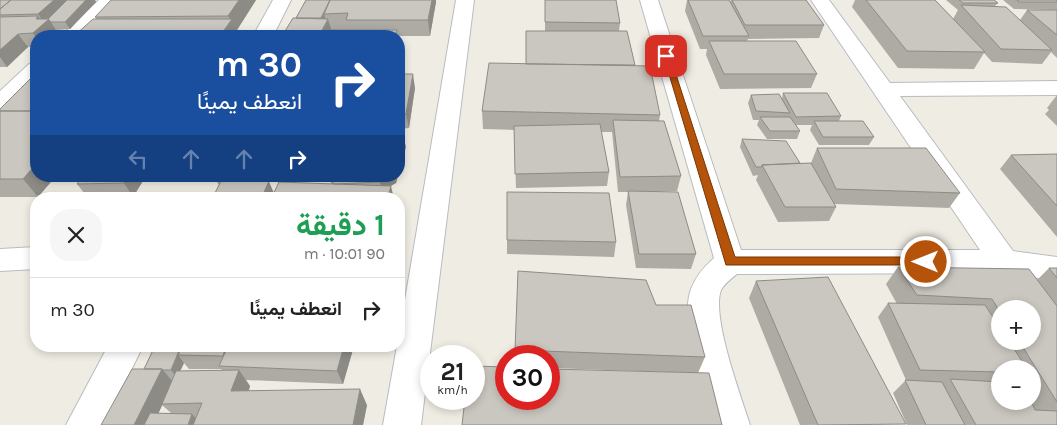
<!DOCTYPE html>
<html lang="ar">
<meta charset="utf-8">
<style>
:root{--surface:#fff;--page:#f6f6f6;--text:#222;--muted:#767676;--line:#e0e0e0}
body{margin:0;font-family:Karla,Vazirmatn,sans-serif;background:var(--page);color:var(--text);direction:rtl;height:100vh;display:flex;flex-direction:column;font-size:19px;white-space:nowrap}
*{box-sizing:border-box;margin:0}
p{font-size:16px;color:var(--muted)}
.icon{flex:none;width:28px;height:28px;fill:none;stroke:currentColor;stroke-width:2;stroke-linecap:round;stroke-linejoin:round}
.map{position:relative;flex:1;overflow:hidden;direction:ltr}
.side{position:absolute;left:30px;top:192px;width:375px;height:160px;display:flex;flex-direction:column;background:var(--surface);border-radius:20px;box-shadow:0 2px 8px #0003;direction:rtl}
.side>*{flex:none}
.guide{position:absolute;left:30px;top:30px;width:375px;height:152px;border-radius:20px;box-shadow:0 2px 8px #0003;direction:rtl;background:#1a4fa0;color:#fff;overflow:hidden}
.tools{position:absolute;left:991px;top:300px;display:grid;gap:10px}
.tools a{display:grid;place-items:center;width:50px;height:50px;border-radius:50%;background:var(--surface);box-shadow:0 2px 8px #0003;font-size:25px}
.speed{position:absolute;left:420px;top:345px;display:flex;gap:10px;font-size:25px;font-weight:700;text-align:center}
.speed>*{display:grid;place-content:center;width:65px;height:65px;border-radius:50%;background:var(--surface);box-shadow:0 2px 8px #0003;line-height:1}
.speed small{font-size:12px;font-weight:400}
.speed .limit{border:8px solid #d22;background:#fff;color:#111}
.pin{position:absolute;display:grid;place-items:center;width:42px;height:42px;color:#fff;margin:-21px;border-radius:10px;box-shadow:0 2px 8px #0006}
.me{position:absolute;width:55px;margin:-28px;rotate:270deg;stroke-linejoin:round;filter:drop-shadow(0 0 4px #0008)}
.turn{display:flex;align-items:center;gap:18px;height:105px;padding:0 20px;font-size:22px}
.turn .icon{width:65px;height:65px;stroke-width:2.5}
.turn b{display:block;font-size:35px;line-height:42px}
.lanes{display:flex;align-items:center;height:48px;padding:0 20px;background:#0003;justify-content:center;gap:25px;direction:ltr}
.lanes .off{opacity:.35}
.round{display:grid;place-items:center;flex:none;width:52px;height:52px;border-radius:20px;background:var(--page)}
.summary{display:flex;align-items:center;justify-content:space-between;height:85px;padding:0 20px}
h1{font-size:30px;font-weight:700;line-height:38px;color:#1e9e55}
ul{padding:0;list-style:none}
li{display:flex;align-items:center;gap:15px;height:65px;padding:0 20px;border-top:1px solid var(--line)}
li div{flex:1}
li b{display:block;font-size:19px}
li em{font-style:normal}
.map>svg:first-child{display:block}
.lines{fill:none;stroke-linecap:round;stroke-linejoin:round}
.minor-casing{stroke:#b8bbc0;stroke-width:2}
.minor{fill:#fff;fill-rule:evenodd}
.wall{fill:#aeaba5;fill-rule:evenodd}
.shaded-wall{fill:#8d8b86}
.building{fill:#cac7c0;stroke:#8d8b86}
.route{fill:#b45309;stroke:#753606}
</style>
<div class="map">
<svg width="1057" height="425" viewBox="0 0 1057 425">
<rect width="100%" height="100%" fill="#efede3"/>
<g class="lines">
<!-- minor casing -->
<g class="minor-casing">
<path id="minor" d="M99,0H118L82,36H61Z
M273,0H291L273,36H253Z
M456,0H474L421,425H383L397,346H399V335Z
M640,0H658L741,250H980L811,0H829L890,83L1057,81V95L900,96L1013,251L1057,257V281L1032,277L1057,311V351C1036,344 1032,330 1032,309H1020L996,273L737,274C732,278 724,284 721,290C711,317 741,396 750,425H712C704,392 679,320 691,289C696,276 704,267 714,258Z
M36,62V80L8,108L0,110V91L29,64Z
M36,247V269L0,271V249Z
M108,346H143L104,425H66Z"/>
</g>
<!-- minor -->
<use href="#minor" class="minor"/>
</g>
<!-- wall -->
<path class="wall" d="M0,0H95L96,2L70,29L56,30L57,32L53,36H36V47H28L7,67H0Z
M256,0L237,30L239,35L96,19L95,17Z
M306,0L436,2L430,36H282L296,18Z
M545,0L620,23L619,31L635,65L634,66L660,115L659,121L681,176L677,191H651L696,254L691,269L636,268L626,205L628,192H618L612,132H601L609,172L607,186L516,188L514,130L483,129L482,111L526,64L545,31Z
M687,0H729L730,2L731,0H806L824,25L819,38L748,39L747,41L817,74L811,88L720,89L706,55L707,49H700L685,11Z
M855,0H935L958,24L953,19L958,10L946,0H994L998,3L995,6L1020,20L1027,10H1057V58L1051,52L1042,64L992,62L984,53L974,69L898,68L852,7Z
M1003,0H1057V10L1014,9Z
M399,74L415,88L409,128L399,129Z
M783,93L841,116L839,121L874,137L869,145H819L810,130L812,125H796L800,131L797,139H767L757,125L759,120H753L748,103L751,95L782,98Z
M1057,95V126L1045,114L1049,110L1047,108Z
M0,109L36,176H56L38,197H0Z
M742,139L800,163H811L817,148L960,193L949,208L835,204L836,207L829,221L778,222L756,180L758,175L753,176L740,147Z
M1057,154V237L1000,169L1011,155Z
M146,176L133,197L88,198L77,184Z
M213,176H272L269,182L274,193L331,184L330,180H293L291,176H398L396,183L390,186L212,199L219,185Z
M507,240L616,242L614,257L507,254Z
M898,267L1037,280L1049,268H1057V425H907L893,393L906,380L878,317L888,303L897,304L886,284ZM1000,309L1032,341H1000ZM1000,369H1032V401H1000Z
M756,281L906,424L800,425L749,298Z
M656,305L705,357L698,373L549,368V356H515V350Z
M155,346H354L343,384L246,380L250,386L249,391L367,405L363,425H101L144,369ZM184,363L189,369H221L222,370L180,371ZM162,405L171,413H158Z"/>
<!-- shaded-wall -->
<path class="shaded-wall" d="M54,0H76L51,22L57,32L53,36H36V38L33,33L36,19L38,16L43,24L44,23L38,14Z
M86,0H95L96,2L70,29L65,22Z
M239,0H256L237,30L239,35L238,36H220L231,21L228,16Z
M330,0L324,14L326,20H320Z
M432,0H436V2L430,36L428,20Z
M328,19L332,32L330,36H319Z
M18,34L28,47L7,67L0,57V50Z
M413,74L415,88L409,128L406,114Z
M404,139L406,147L399,174V159Z
M36,164V176H56L38,197L23,179Z
M128,176H146L133,197L124,183Z
M264,176H272L269,182L275,196L274,199H261L267,185Z
M391,176H398L396,183L382,191L380,182Z
M391,186L394,199H387Z
M181,346H191L178,355L184,363L177,378L171,370Z
M226,346H241L230,367L223,356Z
M344,346H354L343,384L337,371Z
M162,369L173,382L153,425H134Z
M239,370L250,386L243,407L231,391Z
M360,389L367,405L363,425H353Z
M192,414L202,425H188Z"/>
<!-- building -->
<path class="building" d="M0,0H11L0,9Z
M11,0H54L38,14L0,15V9Z
M67,0H86L65,22H51L48,19Z
M111,0H239L228,16L95,17Z
M306,0H330L321,18H296Z
M330,0H432L428,20H346L348,13L324,14Z
M545,0H616L620,23L545,22Z
M688,0H729L749,36H703Z
M732,0H806L824,25H745Z
M866,0H935L985,52L907,51Z
M959,0H994L998,3H963Z
M1017,0H1057V2H1019Z
M961,5L1006,7L1052,50L1001,49Z
M1027,10H1057V35Z
M38,16L36,19H49L33,33L18,34L0,50V17Z
M293,18L328,19L319,36H282Z
M93,19H232L220,36H74Z
M327,30H397L395,36H324Z
M526,31H627L635,65L526,64Z
M709,41H796L817,74H724Z
M489,63L650,66L660,115L482,111Z
M36,73V111H0V109Z
M399,74H413L406,114H399Z
M783,93H827L841,116L796,117Z
M779,94L790,113L756,111L751,95Z
M0,111H36V164L23,179H0Z
M760,117H790L800,131H770Z
M613,120L664,121L681,176L620,177Z
M814,121H863L874,137H823Z
M600,124L609,172L515,174L514,126Z
M399,138L404,139L399,159Z
M742,139L786,141L800,163L762,165L761,167H756Z
M817,148H926L960,193L836,189Z
M1057,154V206L1011,155Z
M811,163L836,207H785L762,165Z
M83,176H128L124,183L77,184Z
M330,176H391L380,182L334,184L329,178Z
M221,181H269L261,199H212Z
M279,182L391,186L387,199H271Z
M628,191L678,192L696,254H639Z
M507,192L609,193L616,242L507,240Z
M898,267L1029,269L1057,306V402L1019,341H1032V309H1000V312L992,299L917,295Z
M1049,268H1057V278Z
M518,271L646,280L656,305H691L705,357L515,350Z
M828,277L906,424L818,425L756,281Z
M888,303L985,305L1000,328V341H1009L1027,369H1000V372L920,370Z
M155,346H181L171,370H163L162,369H144Z
M182,346H226L223,356L178,355Z
M228,346H344L337,371L219,366Z
M474,366L506,367V399H549V369L709,373L722,425H462L465,399H474Z
M132,369H162L134,425H101Z
M239,370L231,391L360,389L353,425H193L202,403L162,404L176,371Z
M950,379L1000,382V401H1031L1035,410L1057,411V425H976Z
M905,380L942,382L965,425H926Z
M150,413L192,414L188,425H144Z"/>
<!-- route -->
<path class="route" d="M663,54L670,56L735,257H926L932,262L930,265H726Z"/>
</svg>
<div class="tools">
<a>+</a>
<a>−</a>
</div>
<div class="speed"><div>21<small>km/h</small></div><div class="limit">30</div></div>
<div class="pin" style="left:666px;top:56px;background:#d93025"><svg class="icon" aria-label="arrive" viewBox="0 0 24 24"><path d="M6 21V4h12l-3 4 3 4H6"/></svg></div>
<svg class="me" style="left:926px;top:262px" viewBox="-20 -20 40 40"><circle r="17" fill="#b45309" stroke="#fff" stroke-width="3"/><path d="M0-11L8 9 0 5-8 9z" fill="#fff"/></svg>
<div class="guide">
<div class="turn"><svg class="icon" aria-label="right" viewBox="0 0 24 24"><path d="M7 20v-9h11M14 6l5 5-5 5"/></svg><div><b>30 m</b>انعطف يمينًا</div></div>
<div class="lanes"><svg class="icon off" aria-label="left" viewBox="0 0 24 24"><path d="M17 20v-9H6M10 6l-5 5 5 5"/></svg><svg class="icon off" aria-label="ahead" viewBox="0 0 24 24"><path d="M12 20V5M6 11l6-6 6 6"/></svg><svg class="icon off" aria-label="ahead" viewBox="0 0 24 24"><path d="M12 20V5M6 11l6-6 6 6"/></svg><svg class="icon" aria-label="right" viewBox="0 0 24 24"><path d="M7 20v-9h11M14 6l5 5-5 5"/></svg></div>
</div>
<section class="side">
<div class="summary"><div><h1>1 دقيقة</h1><p>90 m · 10:01</p></div><a class="round"><svg class="icon" aria-label="close" viewBox="0 0 24 24"><path d="M6 6l12 12M18 6L6 18"/></svg></a></div>
<ul>
<li><svg class="icon" aria-label="right" viewBox="0 0 24 24"><path d="M7 20v-9h11M14 6l5 5-5 5"/></svg><div><b>انعطف يمينًا</b></div><em>30 m</em></li>
</ul>
</section>
</div>
